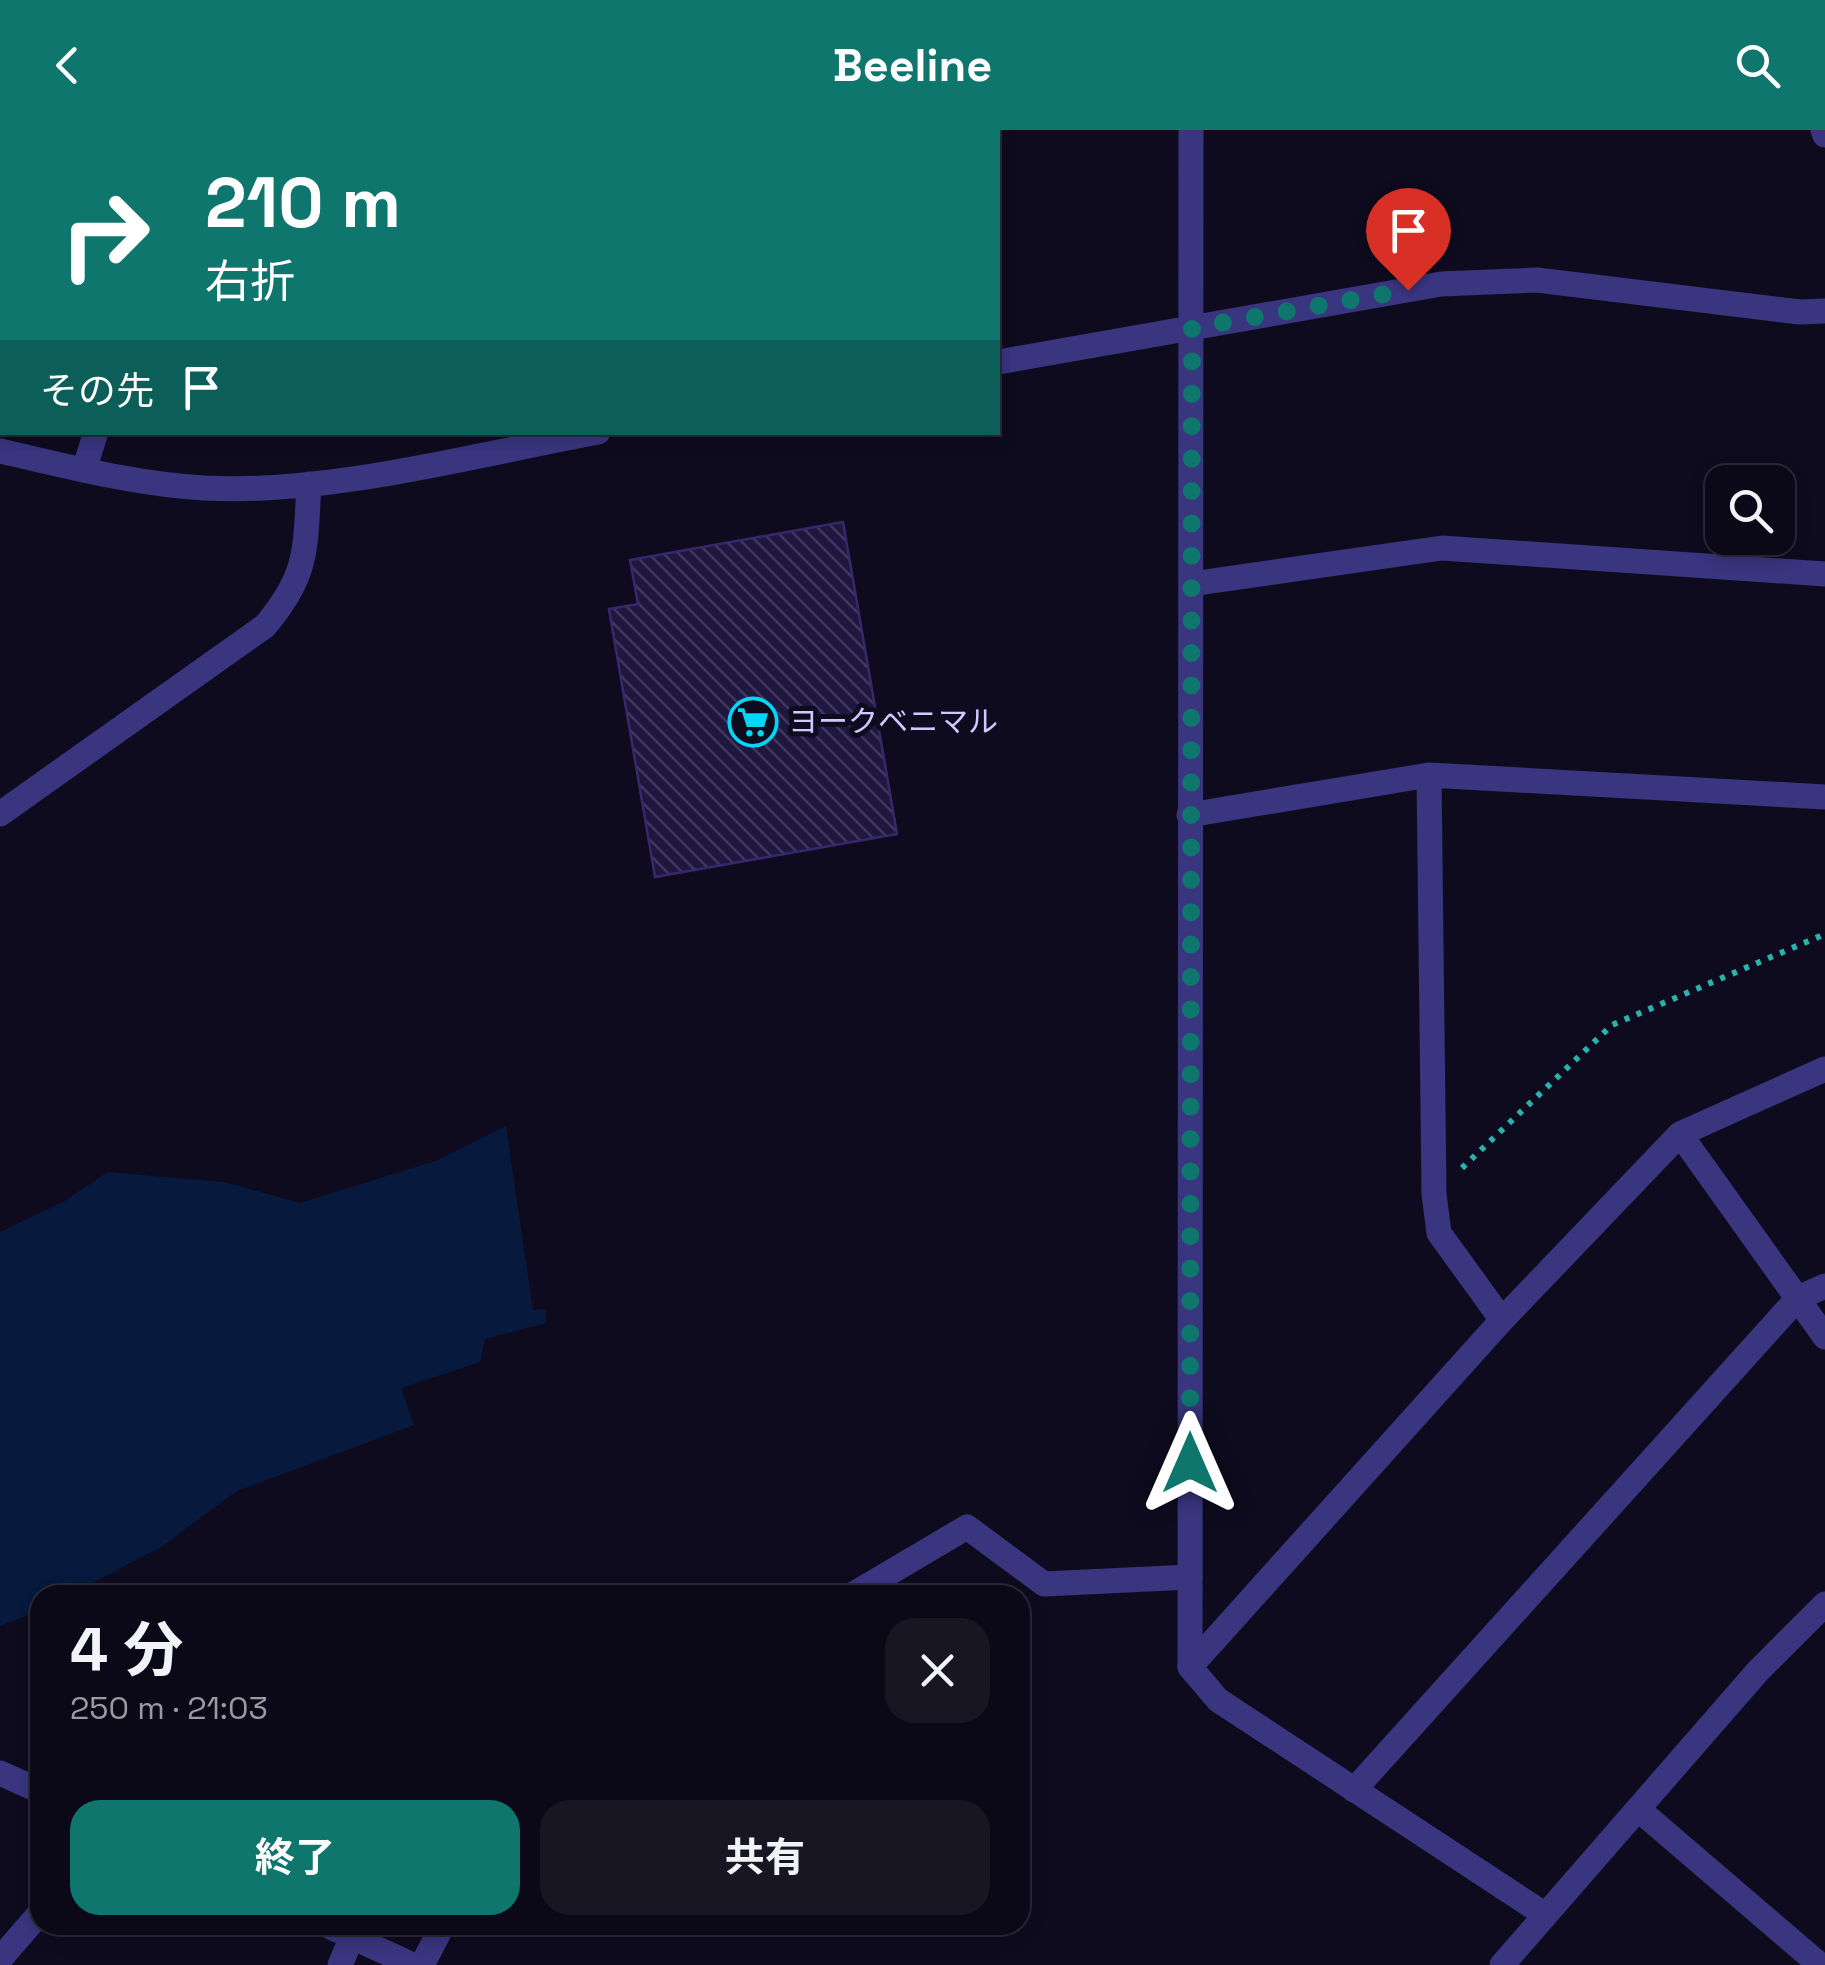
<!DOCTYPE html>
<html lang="ja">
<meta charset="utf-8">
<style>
:root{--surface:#0b0817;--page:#191624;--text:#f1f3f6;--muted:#9a9aa1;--line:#2b2936;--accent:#0f766e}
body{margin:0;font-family:"Space Grotesk","Noto Sans JP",sans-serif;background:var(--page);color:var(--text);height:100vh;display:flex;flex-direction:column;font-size:38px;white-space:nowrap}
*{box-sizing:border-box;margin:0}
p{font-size:32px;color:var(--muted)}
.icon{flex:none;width:55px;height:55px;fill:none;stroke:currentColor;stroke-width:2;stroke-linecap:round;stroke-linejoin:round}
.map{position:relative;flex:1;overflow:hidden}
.drawer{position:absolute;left:30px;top:1455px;width:1000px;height:350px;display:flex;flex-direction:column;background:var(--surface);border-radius:30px;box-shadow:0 5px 15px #0003,0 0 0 2px var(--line)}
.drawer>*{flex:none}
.hud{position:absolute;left:0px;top:0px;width:1000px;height:305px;box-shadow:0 5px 15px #0003,0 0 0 2px var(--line);background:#0f766e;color:#fff;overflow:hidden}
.tools{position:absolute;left:1705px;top:335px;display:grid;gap:20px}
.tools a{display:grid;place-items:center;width:90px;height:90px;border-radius:20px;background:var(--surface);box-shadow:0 5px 15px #0003,0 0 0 2px var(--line);font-size:50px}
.pin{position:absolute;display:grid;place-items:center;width:85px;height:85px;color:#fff;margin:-102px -42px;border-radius:50% 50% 50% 0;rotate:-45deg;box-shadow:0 0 10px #0007}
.pin .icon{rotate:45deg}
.me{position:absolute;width:110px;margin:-55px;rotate:0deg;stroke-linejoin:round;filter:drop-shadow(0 0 8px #0008)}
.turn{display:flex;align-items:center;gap:35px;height:210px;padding:0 40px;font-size:45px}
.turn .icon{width:130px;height:130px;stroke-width:2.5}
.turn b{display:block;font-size:70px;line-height:85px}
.then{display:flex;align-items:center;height:95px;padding:0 40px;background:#0003;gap:20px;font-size:38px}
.round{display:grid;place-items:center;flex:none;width:105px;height:105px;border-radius:30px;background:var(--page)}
.summary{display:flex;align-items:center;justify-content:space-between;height:170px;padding:0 40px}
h1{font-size:60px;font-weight:700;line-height:75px}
.primary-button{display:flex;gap:20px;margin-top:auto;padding:20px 40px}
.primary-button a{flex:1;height:115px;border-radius:30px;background:var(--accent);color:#fff;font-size:40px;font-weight:700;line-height:115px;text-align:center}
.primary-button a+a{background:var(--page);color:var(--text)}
header{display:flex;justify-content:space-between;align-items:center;height:130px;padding:0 40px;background:var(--accent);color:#fff;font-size:45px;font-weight:700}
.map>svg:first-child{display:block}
.water{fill:#07193c}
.building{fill:url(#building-back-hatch);stroke:#37286d;stroke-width:2.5}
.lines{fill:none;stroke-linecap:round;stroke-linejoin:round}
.path{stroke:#29b3ad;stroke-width:6;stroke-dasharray:5 8;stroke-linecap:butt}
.minor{stroke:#39357f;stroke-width:25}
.tertiary{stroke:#39357f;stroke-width:25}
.route{stroke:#0f766e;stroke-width:18;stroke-dasharray:0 32.4}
.labels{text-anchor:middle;stroke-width:10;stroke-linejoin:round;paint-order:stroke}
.poi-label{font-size:30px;fill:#d0c9ff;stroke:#0f0b1f;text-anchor:start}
</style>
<header><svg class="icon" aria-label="back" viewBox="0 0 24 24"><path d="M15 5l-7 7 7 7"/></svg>Beeline<svg class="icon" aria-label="search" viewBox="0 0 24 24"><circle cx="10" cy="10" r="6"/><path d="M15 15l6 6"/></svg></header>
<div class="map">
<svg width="1825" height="1835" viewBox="0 0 1825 1835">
<defs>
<pattern id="building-back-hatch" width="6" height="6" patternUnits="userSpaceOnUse" patternTransform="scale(2.5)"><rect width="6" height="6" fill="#201740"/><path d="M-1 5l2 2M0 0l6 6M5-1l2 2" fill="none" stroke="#3f375d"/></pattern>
</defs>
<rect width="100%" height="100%" fill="#0f0b1f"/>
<!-- water -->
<path class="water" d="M506,996L533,1180L546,1179V1193L485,1209L480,1232L401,1258L414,1295L237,1361L161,1417L69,1465H40V1480L0,1496V1102L63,1072L108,1042L224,1052L300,1073L438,1030Z"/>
<!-- building -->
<path class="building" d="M843,392L897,704L655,747L609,479L638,474L630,430Z"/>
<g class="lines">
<!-- path -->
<path class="path" d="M1462,1038L1612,895L1825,804"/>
<!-- minor -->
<path class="minor" d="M114,0V2
M588,0V2
M1823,0L1825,5
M84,340L96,302
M1191,454L1442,418L1825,444
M1429,645L1434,1064L1439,1103L1502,1190
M1189,685L1429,645L1825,667
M1680,1004L1825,1207
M852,1465L967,1397L1044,1454L1190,1447
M1190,1537L1502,1190L1680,1004L1825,939
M1354,1660L1798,1168L1825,1156
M1638,1679L1820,1835
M0,1829L40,1783
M422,1835L443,1795"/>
<!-- tertiary -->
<path class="tertiary" d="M1191,0L1190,1537L1218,1570L1544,1784
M998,232L1441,154L1537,150L1800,182L1825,181
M0,321C67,336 134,354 204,358C328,365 474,325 598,302
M0,684L265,496C309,444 305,419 309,354
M0,1643L40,1661
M326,1795L413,1835
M340,1835L352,1807
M1502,1835L1758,1541L1825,1474"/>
</g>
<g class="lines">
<!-- route -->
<path class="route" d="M1190,1333L1192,198L1408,160"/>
</g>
<!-- icons -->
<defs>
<g id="supermarket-ring" transform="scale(2.5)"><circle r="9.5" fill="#0f0b1f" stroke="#00d7f4" stroke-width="1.5"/><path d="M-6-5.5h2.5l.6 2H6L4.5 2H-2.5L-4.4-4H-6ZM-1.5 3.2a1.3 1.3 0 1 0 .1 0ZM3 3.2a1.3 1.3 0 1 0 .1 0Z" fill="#00d7f4"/></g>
</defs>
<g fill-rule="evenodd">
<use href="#supermarket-ring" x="753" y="592"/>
</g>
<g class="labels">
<!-- poi labels -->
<g class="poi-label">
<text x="788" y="602">ヨークベニマル</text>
</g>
</g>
</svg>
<div class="tools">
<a><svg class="icon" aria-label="search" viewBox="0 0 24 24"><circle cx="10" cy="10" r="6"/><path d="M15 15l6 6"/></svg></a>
</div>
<div class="pin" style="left:1408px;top:160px;background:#d93025"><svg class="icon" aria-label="arrive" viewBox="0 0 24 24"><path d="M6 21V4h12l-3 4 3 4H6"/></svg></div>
<svg class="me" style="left:1190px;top:1333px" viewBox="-20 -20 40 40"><path d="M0-17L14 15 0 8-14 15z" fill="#0f766e" stroke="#fff" stroke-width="4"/></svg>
<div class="hud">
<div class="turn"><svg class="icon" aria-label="right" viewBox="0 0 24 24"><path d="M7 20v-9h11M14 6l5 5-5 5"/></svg><div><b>210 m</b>右折</div></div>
<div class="then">その先<svg class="icon" aria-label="arrive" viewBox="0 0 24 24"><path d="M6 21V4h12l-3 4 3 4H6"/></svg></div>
</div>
<section class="drawer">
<div class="summary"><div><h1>4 分</h1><p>250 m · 21:03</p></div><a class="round"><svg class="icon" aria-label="close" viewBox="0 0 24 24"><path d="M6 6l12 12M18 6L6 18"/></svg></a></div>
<div class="primary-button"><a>終了</a><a>共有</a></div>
</section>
</div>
